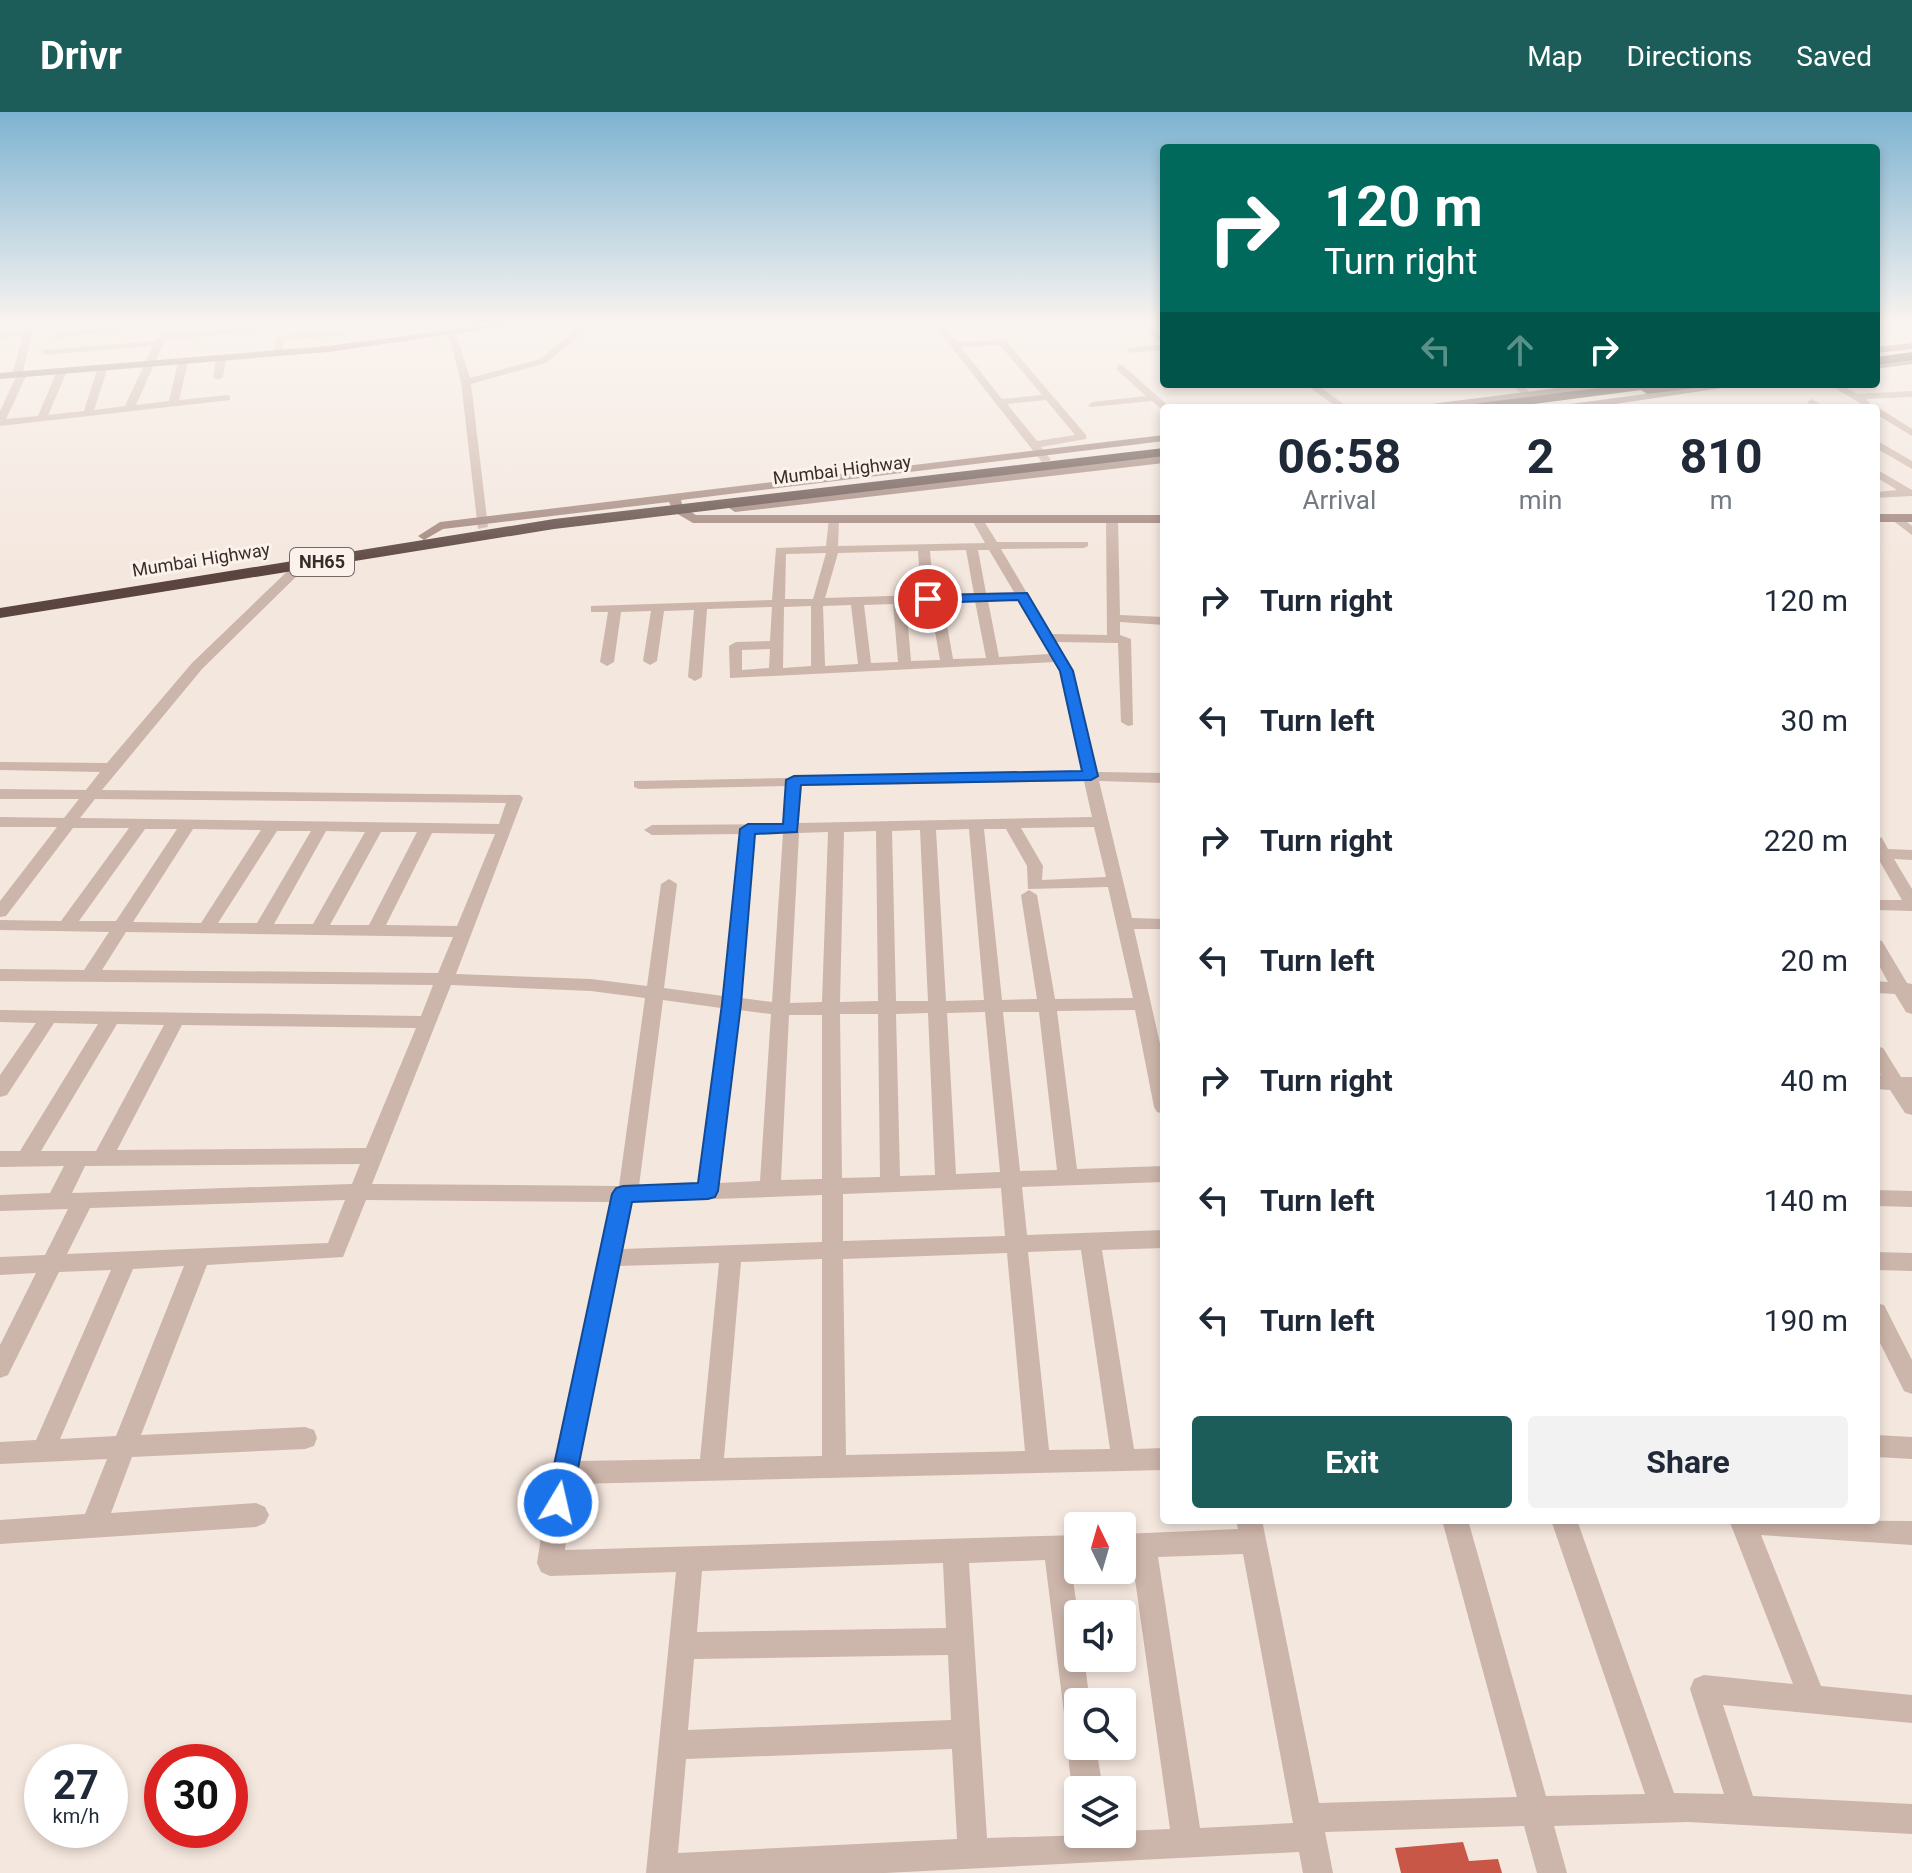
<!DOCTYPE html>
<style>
:root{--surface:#fff;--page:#f2f2f3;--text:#1f2937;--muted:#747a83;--accent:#1d5d59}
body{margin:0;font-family:Roboto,sans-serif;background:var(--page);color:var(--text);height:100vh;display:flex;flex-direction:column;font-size:30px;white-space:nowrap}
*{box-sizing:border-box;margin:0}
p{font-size:26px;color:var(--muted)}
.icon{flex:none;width:44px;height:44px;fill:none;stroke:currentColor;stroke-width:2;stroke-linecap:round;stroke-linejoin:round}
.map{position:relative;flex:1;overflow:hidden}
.sheet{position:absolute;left:1160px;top:292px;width:720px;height:1120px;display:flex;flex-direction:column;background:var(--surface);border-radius:8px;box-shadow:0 4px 12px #0003}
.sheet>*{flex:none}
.hud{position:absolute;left:1160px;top:32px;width:720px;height:244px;border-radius:8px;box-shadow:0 4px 12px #0003;background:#00695c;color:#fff;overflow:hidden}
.needle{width:52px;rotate:355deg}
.tools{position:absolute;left:1064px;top:1400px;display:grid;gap:16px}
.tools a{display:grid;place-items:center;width:72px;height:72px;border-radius:8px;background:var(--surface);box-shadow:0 4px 12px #0003;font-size:40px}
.speed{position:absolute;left:24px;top:1632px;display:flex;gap:16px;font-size:40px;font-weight:700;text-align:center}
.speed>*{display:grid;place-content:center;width:104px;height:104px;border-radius:50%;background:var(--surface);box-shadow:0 4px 12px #0003;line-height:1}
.speed small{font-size:20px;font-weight:400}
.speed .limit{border:12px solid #d22;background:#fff;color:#111}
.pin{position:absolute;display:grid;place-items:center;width:68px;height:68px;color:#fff;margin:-34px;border:4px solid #fff;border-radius:50%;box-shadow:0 2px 8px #0007}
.me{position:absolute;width:88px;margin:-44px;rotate:9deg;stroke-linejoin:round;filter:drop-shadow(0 0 6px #0008)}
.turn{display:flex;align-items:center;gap:28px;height:168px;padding:0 32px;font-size:36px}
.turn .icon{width:104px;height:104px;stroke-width:2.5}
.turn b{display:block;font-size:56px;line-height:68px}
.lanes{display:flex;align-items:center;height:76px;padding:0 32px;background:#0003;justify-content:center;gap:40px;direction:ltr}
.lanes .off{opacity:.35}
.eta{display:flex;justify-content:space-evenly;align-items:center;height:136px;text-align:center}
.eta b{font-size:48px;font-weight:700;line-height:56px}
.primary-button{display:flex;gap:16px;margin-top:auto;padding:16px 32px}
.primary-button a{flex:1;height:92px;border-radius:8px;background:var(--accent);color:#fff;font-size:32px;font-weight:700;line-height:92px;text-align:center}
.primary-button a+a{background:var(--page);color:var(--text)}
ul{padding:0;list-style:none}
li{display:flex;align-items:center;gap:24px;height:120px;padding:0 32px}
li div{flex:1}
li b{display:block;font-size:30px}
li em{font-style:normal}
header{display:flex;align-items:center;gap:48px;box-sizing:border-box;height:112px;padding:0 40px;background:var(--accent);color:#fff}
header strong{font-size:38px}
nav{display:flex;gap:44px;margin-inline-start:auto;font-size:28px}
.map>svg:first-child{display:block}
.building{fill:#c95747}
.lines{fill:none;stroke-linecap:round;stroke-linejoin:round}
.street{fill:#ccb5aa;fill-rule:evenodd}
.secondary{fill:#a0847b;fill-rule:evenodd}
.highway{fill:#5b4540;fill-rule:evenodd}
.route{fill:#1a73e8;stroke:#114b97;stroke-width:2}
.labels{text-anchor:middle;stroke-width:6;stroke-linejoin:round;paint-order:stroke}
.far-street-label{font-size:18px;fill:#392d29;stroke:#fbf2eb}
.shield{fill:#fbf2eb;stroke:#736863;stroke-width:2}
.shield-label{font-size:18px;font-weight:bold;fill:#392d29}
</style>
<header>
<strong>Drivr</strong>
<nav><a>Map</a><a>Directions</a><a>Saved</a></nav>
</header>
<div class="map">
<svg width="1912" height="1761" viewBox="0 0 1912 1761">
<rect width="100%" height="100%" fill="#f4e7de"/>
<!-- building -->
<path class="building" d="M1463,1730L1469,1749L1498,1747L1502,1761H1401L1395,1736Z"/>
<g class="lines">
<!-- street -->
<path class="street" d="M26,213H34L23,259L27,262L6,307L38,304L57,259L62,256L67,259L48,303L84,299L98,255L103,252L108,255L94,298L125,294L153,234L45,243L42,238L156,229L163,220L167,223L275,213H309L165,228L136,293L169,289L178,250L183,247L188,250L179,288L227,283L230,284V288L0,314V299L16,265L12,263L23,223L0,226V220L24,218Z
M132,213H165L55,226L51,223Z
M583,213H593L546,251L471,272L488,415L478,417L461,270L448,222L452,219L456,222L470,266L540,247Z
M934,213H943L956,230L1005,228L1086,323V327L1041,335L1051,348L1042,350ZM1000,233L1042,283L1002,287L961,235ZM1046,288L1075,323L1037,329L1007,292Z
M1140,213H1149L1164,225V238L1126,241L1129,236L1163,232Z
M343,218L346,223L285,228L280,244L272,242L278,224Z
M221,244L226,247L223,265L218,268L213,265L216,247Z
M1119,252L1122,253L1171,296L1163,298L1152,289L1090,295L1088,293L1093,290L1146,284L1116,257Z
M1305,272H1316L1349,296H1338Z
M1512,272H1522L1532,283L1524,285Z
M1828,272H1840L1857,282L1912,279V285L1866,287L1870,291L1865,294Z
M1812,287L1827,296H1815L1807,290Z
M1872,296H1879L1912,317V324L1876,302V296Z
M1876,328L1912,349V357L1876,336Z
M1876,357L1912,378V384L1876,386V380L1897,378L1876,365Z
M1112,404L1118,407L1120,503L1164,505V513L1120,510V523L1131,527L1133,613L1128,614L1121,610L1118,531L1056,530L1073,559L1097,660L1164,661V671L1099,669L1132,806L1164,807V817H1134L1164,949V1002L1157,1000L1154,995L1135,898L1057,899L1077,1057L1164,1054V1070L1022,1075L1027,1123L1164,1118V1136L1102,1138L1134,1337L1164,1336V1358L574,1372L565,1438L1078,1423V1447L1070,1448L1078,1502V1546H1084L1090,1590H1078V1615L1068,1611L1064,1601L1045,1448L969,1451L987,1726L1122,1722V1719L1170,1717L1132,1446H1122V1422L1238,1417L1236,1408H1262L1319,1691L1517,1685L1442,1408H1468L1546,1684L1645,1682L1551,1408H1577L1674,1681L1724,1682L1690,1577L1694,1567L1704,1563L1793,1572L1729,1408L1912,1409V1433L1761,1423L1821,1574L1912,1583V1611L1723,1593L1753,1684L1912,1692V1722L1688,1710L1554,1714L1567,1761H1537L1524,1714L1325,1720L1333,1761H1303L1299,1740L885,1761H646L676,1460L550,1464L541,1460L537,1451L551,1361L611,1090L366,1088L343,1145L207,1153L141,1323L305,1315L314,1318L317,1326L314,1334L305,1337L132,1345L111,1401L256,1391L265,1395L269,1403L265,1411L256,1415L0,1432V1408L85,1402L107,1347L0,1352V1330L36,1328L111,1158L59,1160L8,1263L0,1266V1233L36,1161L0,1163V1145L45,1143L68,1097L0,1099V1083L50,1081L64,1054L0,1055V1039H20L98,912L54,911L7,983L0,985V963L36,911L0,910V898L421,904L433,873L0,869V857L84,858L109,820L0,818V808L61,809L129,716H73L6,804L0,805V789L57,715H0V705L64,706L79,687H0V677L86,678L100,660L0,658V650L107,651L192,551L297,450H305V456L202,557L102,678L520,683L523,686L456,862L591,867L647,874L661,772L669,767L677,772L664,876L723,884L740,722L652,723L644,718L652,713L784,712L786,674L639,677L634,675V669L1082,660L1059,559L1054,550L730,566L729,534L736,530L770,529L772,495L707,497L702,565L695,569L688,565L694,498L664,499L657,549L650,553L643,549L651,499L621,500L614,550L607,554L600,550L608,500H591V494L772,488L776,436L826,434L829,406L839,408L838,434L985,431L972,408L978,405L982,406L997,430H1088V434L1084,436L1001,437L1051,522L1107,523L1106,407ZM966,438L974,482L934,483L930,439ZM978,438H989L1014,480L986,481ZM918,439L921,483L825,486L838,441ZM826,441L813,487H785L786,442ZM1018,488L1050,542L999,545L988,489ZM975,489L986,546L953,547L943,490ZM906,491H930L940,548L911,549ZM893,492L898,550L871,551L864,493ZM851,493L858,552L825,554L823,494ZM811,494V554L783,556L784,495ZM770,537L769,556L742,558V538ZM1084,669L1092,705L799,711L801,674ZM95,687L506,691L499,712L80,706ZM1094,715L1106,765L1042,768L1043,754L1021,716ZM145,717H177L116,809H79ZM193,717L261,718L201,811L133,810ZM969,717L984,888L946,889L936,718ZM984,717H1006L1027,754L1028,777L1108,775L1133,886L1055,887L1037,783L1029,778L1021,783L1037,887L1002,888ZM920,718L928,889H896L892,719ZM277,719H311L257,811H218ZM326,719L365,720L313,812H274ZM876,719L878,889L840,890L844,720ZM381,720H417L369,813H330ZM828,720L822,890L790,891L799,721ZM432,721L495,722L457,814L386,813ZM783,721L772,890L741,886L755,722ZM126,820L453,825L438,861L102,858ZM451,873L591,879L645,886L619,1074L372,1072ZM663,888L721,896L699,1071L639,1074ZM739,898L771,902L760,1069L719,1071ZM985,900L1000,1060L956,1062L947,901ZM1003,900H1039L1057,1058L1020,1059ZM928,901L935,1063L900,1064L896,902ZM840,902H878L880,1065L842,1066ZM789,903H822V1067L781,1068ZM117,912L164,913L96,1039H41ZM182,913L416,916L366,1036L117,1038ZM360,1052L352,1072L72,1081L85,1054ZM1001,1076L1005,1124L843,1129V1082ZM822,1083V1130L622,1137L632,1090ZM345,1088L328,1131L67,1142L90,1096ZM1081,1138L1110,1337L1049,1338L1028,1140ZM1007,1141L1025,1339L846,1343L843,1147ZM822,1147V1344L724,1346L741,1150ZM719,1151L700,1347L578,1349L618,1154ZM184,1154L116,1324L60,1327L133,1157ZM1243,1442L1293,1711L1200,1716L1158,1445ZM943,1451L946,1516L697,1520L702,1459ZM948,1543L951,1608L688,1618L694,1547ZM952,1637L957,1727L678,1741L686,1647Z
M1892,404H1900L1912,414V423L1892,408Z
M1876,724L1882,726L1888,737L1912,738V748L1894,747L1912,777V799L1876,798V788H1902L1876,743Z
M1876,827L1882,829L1907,871L1912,872V902L1906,900L1895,882L1876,881V869L1888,870L1876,848Z
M1876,934L1883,936L1901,965H1912V1003L1905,1001L1890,978L1876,977V963H1881L1876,956Z
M1876,1078L1912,1079V1095L1876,1094Z
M1876,1140L1912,1141V1159L1876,1158Z
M1876,1191L1884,1193L1912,1248V1282L1904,1279L1876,1223Z
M1876,1323L1912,1325V1347L1876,1345Z
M1078,1621V1634H1096L1103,1678H1078V1688C1070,1671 1065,1642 1072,1624Z"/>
<!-- secondary -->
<path class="secondary" d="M487,213H515L328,240L0,267V261L328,234Z
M1912,231V237L1876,241V235Z
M1912,246V252L1876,257V251Z
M1589,272H1620L1615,275L1449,296H1418L1423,293Z
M1720,272H1749L1588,296H1558L1563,293Z
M1164,323V329L681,388L683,395L696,403H1164V411H693L674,400L669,390L443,417L424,428L418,424L440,410Z
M1164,343V351L735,400L729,396L735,392Z
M1876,402H1912V410H1876Z"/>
<!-- highway -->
<path class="highway" d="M1912,240V248L1876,253V245Z
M1631,272H1702L1696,276L1647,282L1641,278L1504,296H1466L1473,292Z
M1164,336V344L554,417L0,506V496L554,407Z"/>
</g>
<!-- sky -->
<linearGradient id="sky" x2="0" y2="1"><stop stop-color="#7db3d1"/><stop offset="0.46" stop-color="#faf4f0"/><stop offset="1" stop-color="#faf4f0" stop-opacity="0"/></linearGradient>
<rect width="1912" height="460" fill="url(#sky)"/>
<!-- route -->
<path class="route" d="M1027,481L1073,559L1098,664L1091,668L801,673L797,720L755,722L741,892L718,1079L715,1085L708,1087L632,1090L571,1391L567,1400L558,1403L549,1400L546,1391L612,1082L616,1076L623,1074L698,1071L722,892L740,717L748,712H783L786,668L794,664L1082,659L1060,559L1018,488L928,491L922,487L928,483Z"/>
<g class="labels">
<!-- far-street labels -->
<g class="far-street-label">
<text transform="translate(842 358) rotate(-7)" y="6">Mumbai Highway</text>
<text transform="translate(201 448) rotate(-9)" y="6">Mumbai Highway</text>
</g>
<!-- shield labels -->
<rect class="shield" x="290" y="436" width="64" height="28" rx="6"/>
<g class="shield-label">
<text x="322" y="456">NH65</text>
</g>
</g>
</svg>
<div class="tools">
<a><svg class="needle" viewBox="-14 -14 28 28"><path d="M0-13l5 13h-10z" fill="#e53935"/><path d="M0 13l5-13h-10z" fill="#747a83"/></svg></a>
<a><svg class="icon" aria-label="sound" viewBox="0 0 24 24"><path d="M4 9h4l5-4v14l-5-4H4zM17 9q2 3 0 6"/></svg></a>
<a><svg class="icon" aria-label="search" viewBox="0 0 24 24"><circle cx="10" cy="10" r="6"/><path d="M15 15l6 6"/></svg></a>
<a><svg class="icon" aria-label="layers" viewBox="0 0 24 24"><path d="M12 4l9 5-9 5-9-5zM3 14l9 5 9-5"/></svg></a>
</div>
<div class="speed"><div>27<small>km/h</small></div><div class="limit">30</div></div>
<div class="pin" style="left:928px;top:487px;background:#d93025"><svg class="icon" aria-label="arrive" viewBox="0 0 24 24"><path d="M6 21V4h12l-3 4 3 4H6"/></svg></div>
<svg class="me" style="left:558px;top:1391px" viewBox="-20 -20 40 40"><circle r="17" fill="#1a73e8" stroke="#fff" stroke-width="3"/><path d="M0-11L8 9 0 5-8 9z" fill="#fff"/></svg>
<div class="hud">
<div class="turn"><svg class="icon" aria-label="right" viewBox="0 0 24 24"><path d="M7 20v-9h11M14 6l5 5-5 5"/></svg><div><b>120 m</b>Turn right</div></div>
<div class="lanes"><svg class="icon off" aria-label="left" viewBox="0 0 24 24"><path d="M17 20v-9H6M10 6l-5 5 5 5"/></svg><svg class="icon off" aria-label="ahead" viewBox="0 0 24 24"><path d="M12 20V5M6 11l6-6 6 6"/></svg><svg class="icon" aria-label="right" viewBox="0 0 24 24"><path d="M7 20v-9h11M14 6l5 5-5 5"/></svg></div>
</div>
<section class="sheet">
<div class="eta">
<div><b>06:58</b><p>Arrival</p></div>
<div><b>2</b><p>min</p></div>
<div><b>810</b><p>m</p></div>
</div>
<ul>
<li><svg class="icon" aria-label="right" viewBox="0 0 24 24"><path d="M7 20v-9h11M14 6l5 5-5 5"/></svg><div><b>Turn right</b></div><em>120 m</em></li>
<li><svg class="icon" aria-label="left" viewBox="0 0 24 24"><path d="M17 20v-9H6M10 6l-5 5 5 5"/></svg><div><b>Turn left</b></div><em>30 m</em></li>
<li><svg class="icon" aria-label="right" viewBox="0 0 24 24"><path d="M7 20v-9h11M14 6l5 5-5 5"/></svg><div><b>Turn right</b></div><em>220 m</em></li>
<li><svg class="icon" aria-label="left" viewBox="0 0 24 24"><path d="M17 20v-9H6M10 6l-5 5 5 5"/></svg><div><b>Turn left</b></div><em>20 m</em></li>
<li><svg class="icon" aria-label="right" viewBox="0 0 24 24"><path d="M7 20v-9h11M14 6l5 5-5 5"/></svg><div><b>Turn right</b></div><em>40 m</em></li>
<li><svg class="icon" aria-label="left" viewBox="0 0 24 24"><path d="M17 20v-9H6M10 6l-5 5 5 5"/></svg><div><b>Turn left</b></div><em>140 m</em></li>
<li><svg class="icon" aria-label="left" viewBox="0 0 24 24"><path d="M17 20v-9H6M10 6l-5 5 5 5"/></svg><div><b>Turn left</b></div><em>190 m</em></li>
</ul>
<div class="primary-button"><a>Exit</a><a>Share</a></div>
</section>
</div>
